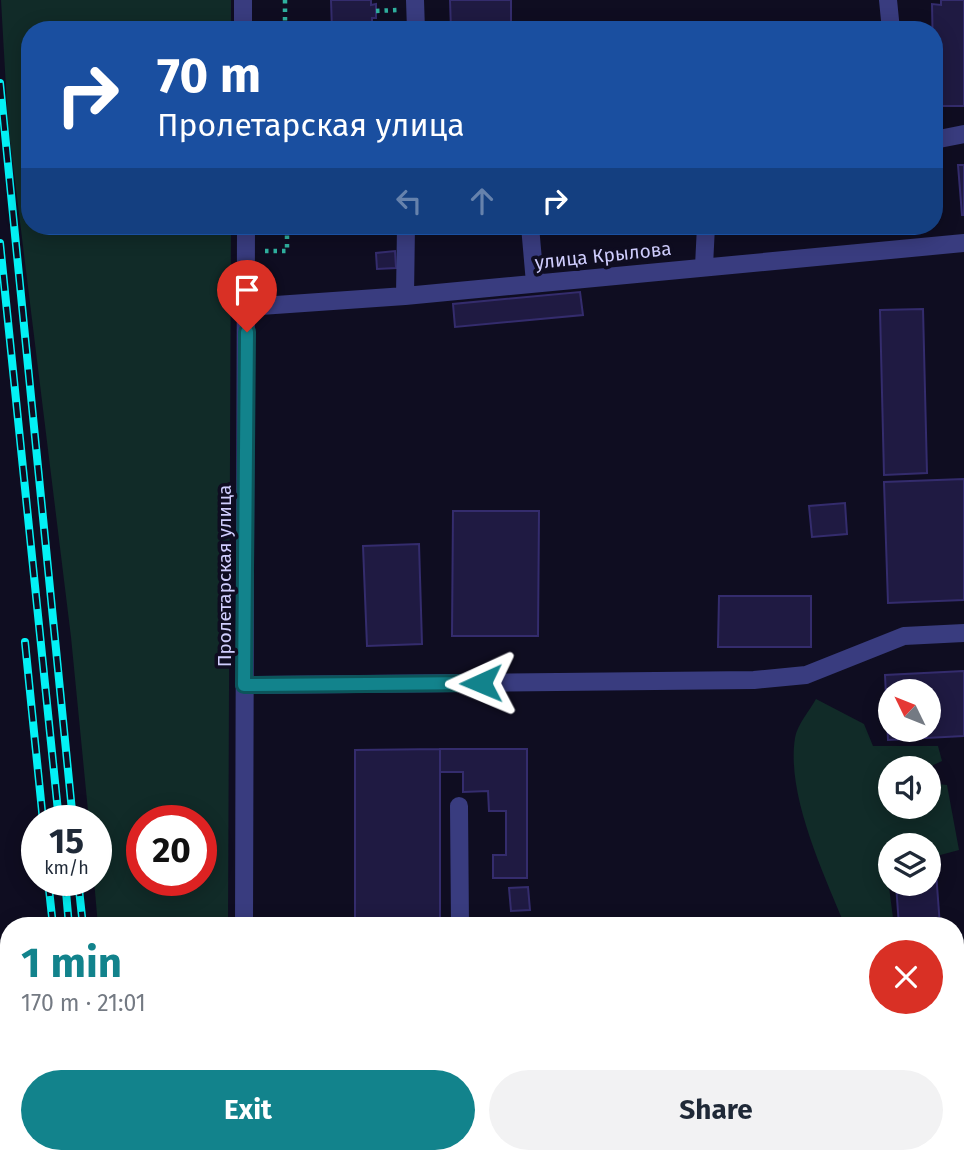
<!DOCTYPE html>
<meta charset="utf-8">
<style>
:root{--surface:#fff;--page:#f2f2f3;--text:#1f2937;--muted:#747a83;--accent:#12838c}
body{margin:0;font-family:"Fira Sans",sans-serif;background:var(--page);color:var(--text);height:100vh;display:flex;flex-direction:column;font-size:26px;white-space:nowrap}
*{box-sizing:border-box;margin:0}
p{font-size:23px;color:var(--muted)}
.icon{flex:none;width:38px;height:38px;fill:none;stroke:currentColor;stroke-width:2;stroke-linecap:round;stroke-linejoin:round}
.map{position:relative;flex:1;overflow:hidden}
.panel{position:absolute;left:0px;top:917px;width:964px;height:247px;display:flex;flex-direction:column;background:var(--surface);border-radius:28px 28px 0 0;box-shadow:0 4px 18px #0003}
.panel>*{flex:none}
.top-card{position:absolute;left:21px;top:21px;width:922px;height:214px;border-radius:28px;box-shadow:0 4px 18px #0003;background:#1a4fa0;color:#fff;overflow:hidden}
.needle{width:46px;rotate:313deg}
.fabs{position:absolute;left:878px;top:679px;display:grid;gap:14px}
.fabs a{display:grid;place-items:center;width:63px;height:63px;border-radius:50%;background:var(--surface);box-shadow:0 4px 18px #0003;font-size:35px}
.speed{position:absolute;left:21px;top:805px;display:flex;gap:14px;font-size:35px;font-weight:700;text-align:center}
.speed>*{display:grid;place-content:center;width:91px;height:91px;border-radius:50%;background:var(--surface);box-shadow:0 4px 18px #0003;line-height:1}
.speed small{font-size:18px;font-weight:400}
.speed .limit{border:10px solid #d22;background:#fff;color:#111}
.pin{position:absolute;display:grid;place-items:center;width:60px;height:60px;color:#fff;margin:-72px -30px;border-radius:50% 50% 50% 0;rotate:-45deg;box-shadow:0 0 7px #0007}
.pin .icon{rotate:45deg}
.me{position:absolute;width:77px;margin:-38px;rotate:269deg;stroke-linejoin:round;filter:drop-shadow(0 0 5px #0008)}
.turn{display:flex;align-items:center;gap:24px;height:147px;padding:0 21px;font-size:32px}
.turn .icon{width:91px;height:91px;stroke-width:2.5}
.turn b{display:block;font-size:49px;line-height:60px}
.lanes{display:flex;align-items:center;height:66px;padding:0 21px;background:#0003;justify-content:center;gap:35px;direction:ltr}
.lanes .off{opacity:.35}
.round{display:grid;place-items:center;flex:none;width:74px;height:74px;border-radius:37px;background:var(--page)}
.overview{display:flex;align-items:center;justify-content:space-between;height:119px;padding:0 21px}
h1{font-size:42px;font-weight:700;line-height:52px;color:var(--accent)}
.cta{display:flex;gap:14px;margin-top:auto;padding:14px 21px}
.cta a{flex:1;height:80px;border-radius:42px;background:var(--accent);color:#fff;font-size:28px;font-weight:700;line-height:80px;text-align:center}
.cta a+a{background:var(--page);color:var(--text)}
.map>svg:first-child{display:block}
.green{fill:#112b28;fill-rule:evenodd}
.building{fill:#1f1a42;stroke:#342c6d;stroke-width:2;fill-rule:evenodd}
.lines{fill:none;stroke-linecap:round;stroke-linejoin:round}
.path{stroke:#2fb19f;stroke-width:4.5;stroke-dasharray:3.5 5;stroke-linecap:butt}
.minor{stroke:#393c7f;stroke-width:18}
.rail-casing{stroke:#03f1f5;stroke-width:8}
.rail{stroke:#0f0d21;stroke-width:5;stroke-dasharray:16;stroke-linecap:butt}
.route-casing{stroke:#0c555b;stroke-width:18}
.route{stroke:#12838c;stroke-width:12}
.labels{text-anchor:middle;stroke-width:7;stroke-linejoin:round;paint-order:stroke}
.street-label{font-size:19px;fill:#d0cefe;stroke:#0f0d21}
</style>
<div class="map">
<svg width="964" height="1163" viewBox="0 0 964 1163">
<rect width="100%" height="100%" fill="#0f0d21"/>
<!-- green -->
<path class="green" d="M1,0H231V30H30V226H231L228,926H98L94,880L96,821H89L71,637L8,124ZM142,821H201V880H142Z
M816,699L864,724L873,746H938L942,761L927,768H891V807H929V783L947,785L959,850L929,858V845H891V870L887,871L894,926H845C824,874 786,795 795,738C797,725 810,710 816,699Z
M964,1000V1163H869V1155H956V1002Z
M120,1155H227V1163H121Z"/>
<!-- building -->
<path class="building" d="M331,0H371V5L376,4V18H372V30H332Z
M450,0H511V29L451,30Z
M941,0H964V106H934L932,4L941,5Z
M958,165H964V215H962Z
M395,251L396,268L377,269L376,253Z
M580,292L583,315L455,327L453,304Z
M923,309L927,473L884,475L880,310Z
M964,479V600L888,603L884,482Z
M845,503L847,534L812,537L809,506Z
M453,511H539L538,636H452Z
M419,544L422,644L367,646L363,546Z
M719,596H811V647H718Z
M964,671V736L888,740L885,675ZM891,691H929V730H891Z
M440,749H527V878H493V855H506V811H489L488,791L463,792V772H440Z
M440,749V926H355V750Z
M929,872H936L940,926H899L896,884H929Z
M528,887L530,910L511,911L509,888Z"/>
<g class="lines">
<!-- path -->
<path class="path" d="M285,0V30
M376,11L397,10
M265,251H287V226"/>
<!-- minor -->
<path class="minor" d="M243,0V30
M415,0L416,30
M888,0L891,30
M934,140L964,134
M530,226L535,283
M704,266L706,226
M405,296L406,226
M246,307L405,296L964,243
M244,685L754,680L806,675L904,636L964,633
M459,806L460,926
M244,926L246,226
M242,1163V1155"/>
<!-- rail casing -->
<g class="rail-casing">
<path id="rail" d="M0,83L73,821
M0,243L59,821
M25,642L43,821
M48,880L53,926
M65,880L69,926
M78,880L83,926
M73,1155L74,1163
M91,1155V1163
M105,1155L106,1163"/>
</g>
<!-- rail -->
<use href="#rail" class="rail"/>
</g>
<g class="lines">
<!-- route casing -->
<g class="route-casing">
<path id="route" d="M247,332L244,685L481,683"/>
</g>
<!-- route -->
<use href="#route" class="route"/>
</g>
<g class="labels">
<!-- street labels -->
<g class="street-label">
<text transform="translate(603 255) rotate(-6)" y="7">улица Крылова</text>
<text transform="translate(224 576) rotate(-90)" y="7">Пролетарская улица</text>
</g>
</g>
</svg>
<div class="fabs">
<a><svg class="needle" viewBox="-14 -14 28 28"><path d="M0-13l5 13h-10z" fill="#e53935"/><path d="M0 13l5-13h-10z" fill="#747a83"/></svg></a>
<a><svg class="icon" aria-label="sound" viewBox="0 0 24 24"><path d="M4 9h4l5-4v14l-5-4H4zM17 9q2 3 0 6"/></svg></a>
<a><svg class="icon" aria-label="layers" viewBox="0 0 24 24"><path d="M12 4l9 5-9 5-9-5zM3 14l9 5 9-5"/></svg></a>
</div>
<div class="speed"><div>15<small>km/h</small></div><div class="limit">20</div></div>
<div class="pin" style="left:247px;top:332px;background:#d93025"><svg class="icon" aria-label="arrive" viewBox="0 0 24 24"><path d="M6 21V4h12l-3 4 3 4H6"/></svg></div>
<svg class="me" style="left:481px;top:683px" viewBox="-20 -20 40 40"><path d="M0-17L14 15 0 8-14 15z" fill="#12838c" stroke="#fff" stroke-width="4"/></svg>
<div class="top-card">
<div class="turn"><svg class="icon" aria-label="right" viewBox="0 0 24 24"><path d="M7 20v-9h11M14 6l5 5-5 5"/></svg><div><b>70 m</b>Пролетарская улица</div></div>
<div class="lanes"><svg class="icon off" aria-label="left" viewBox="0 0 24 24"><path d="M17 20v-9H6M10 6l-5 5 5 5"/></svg><svg class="icon off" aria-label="ahead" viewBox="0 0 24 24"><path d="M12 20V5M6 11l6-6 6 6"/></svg><svg class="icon" aria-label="right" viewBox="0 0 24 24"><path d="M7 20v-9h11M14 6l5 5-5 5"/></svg></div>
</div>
<section class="panel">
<div class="overview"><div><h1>1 min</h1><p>170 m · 21:01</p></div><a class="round" style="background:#d93025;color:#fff"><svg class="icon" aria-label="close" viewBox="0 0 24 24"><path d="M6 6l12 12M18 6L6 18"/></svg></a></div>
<div class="cta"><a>Exit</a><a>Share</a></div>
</section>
</div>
